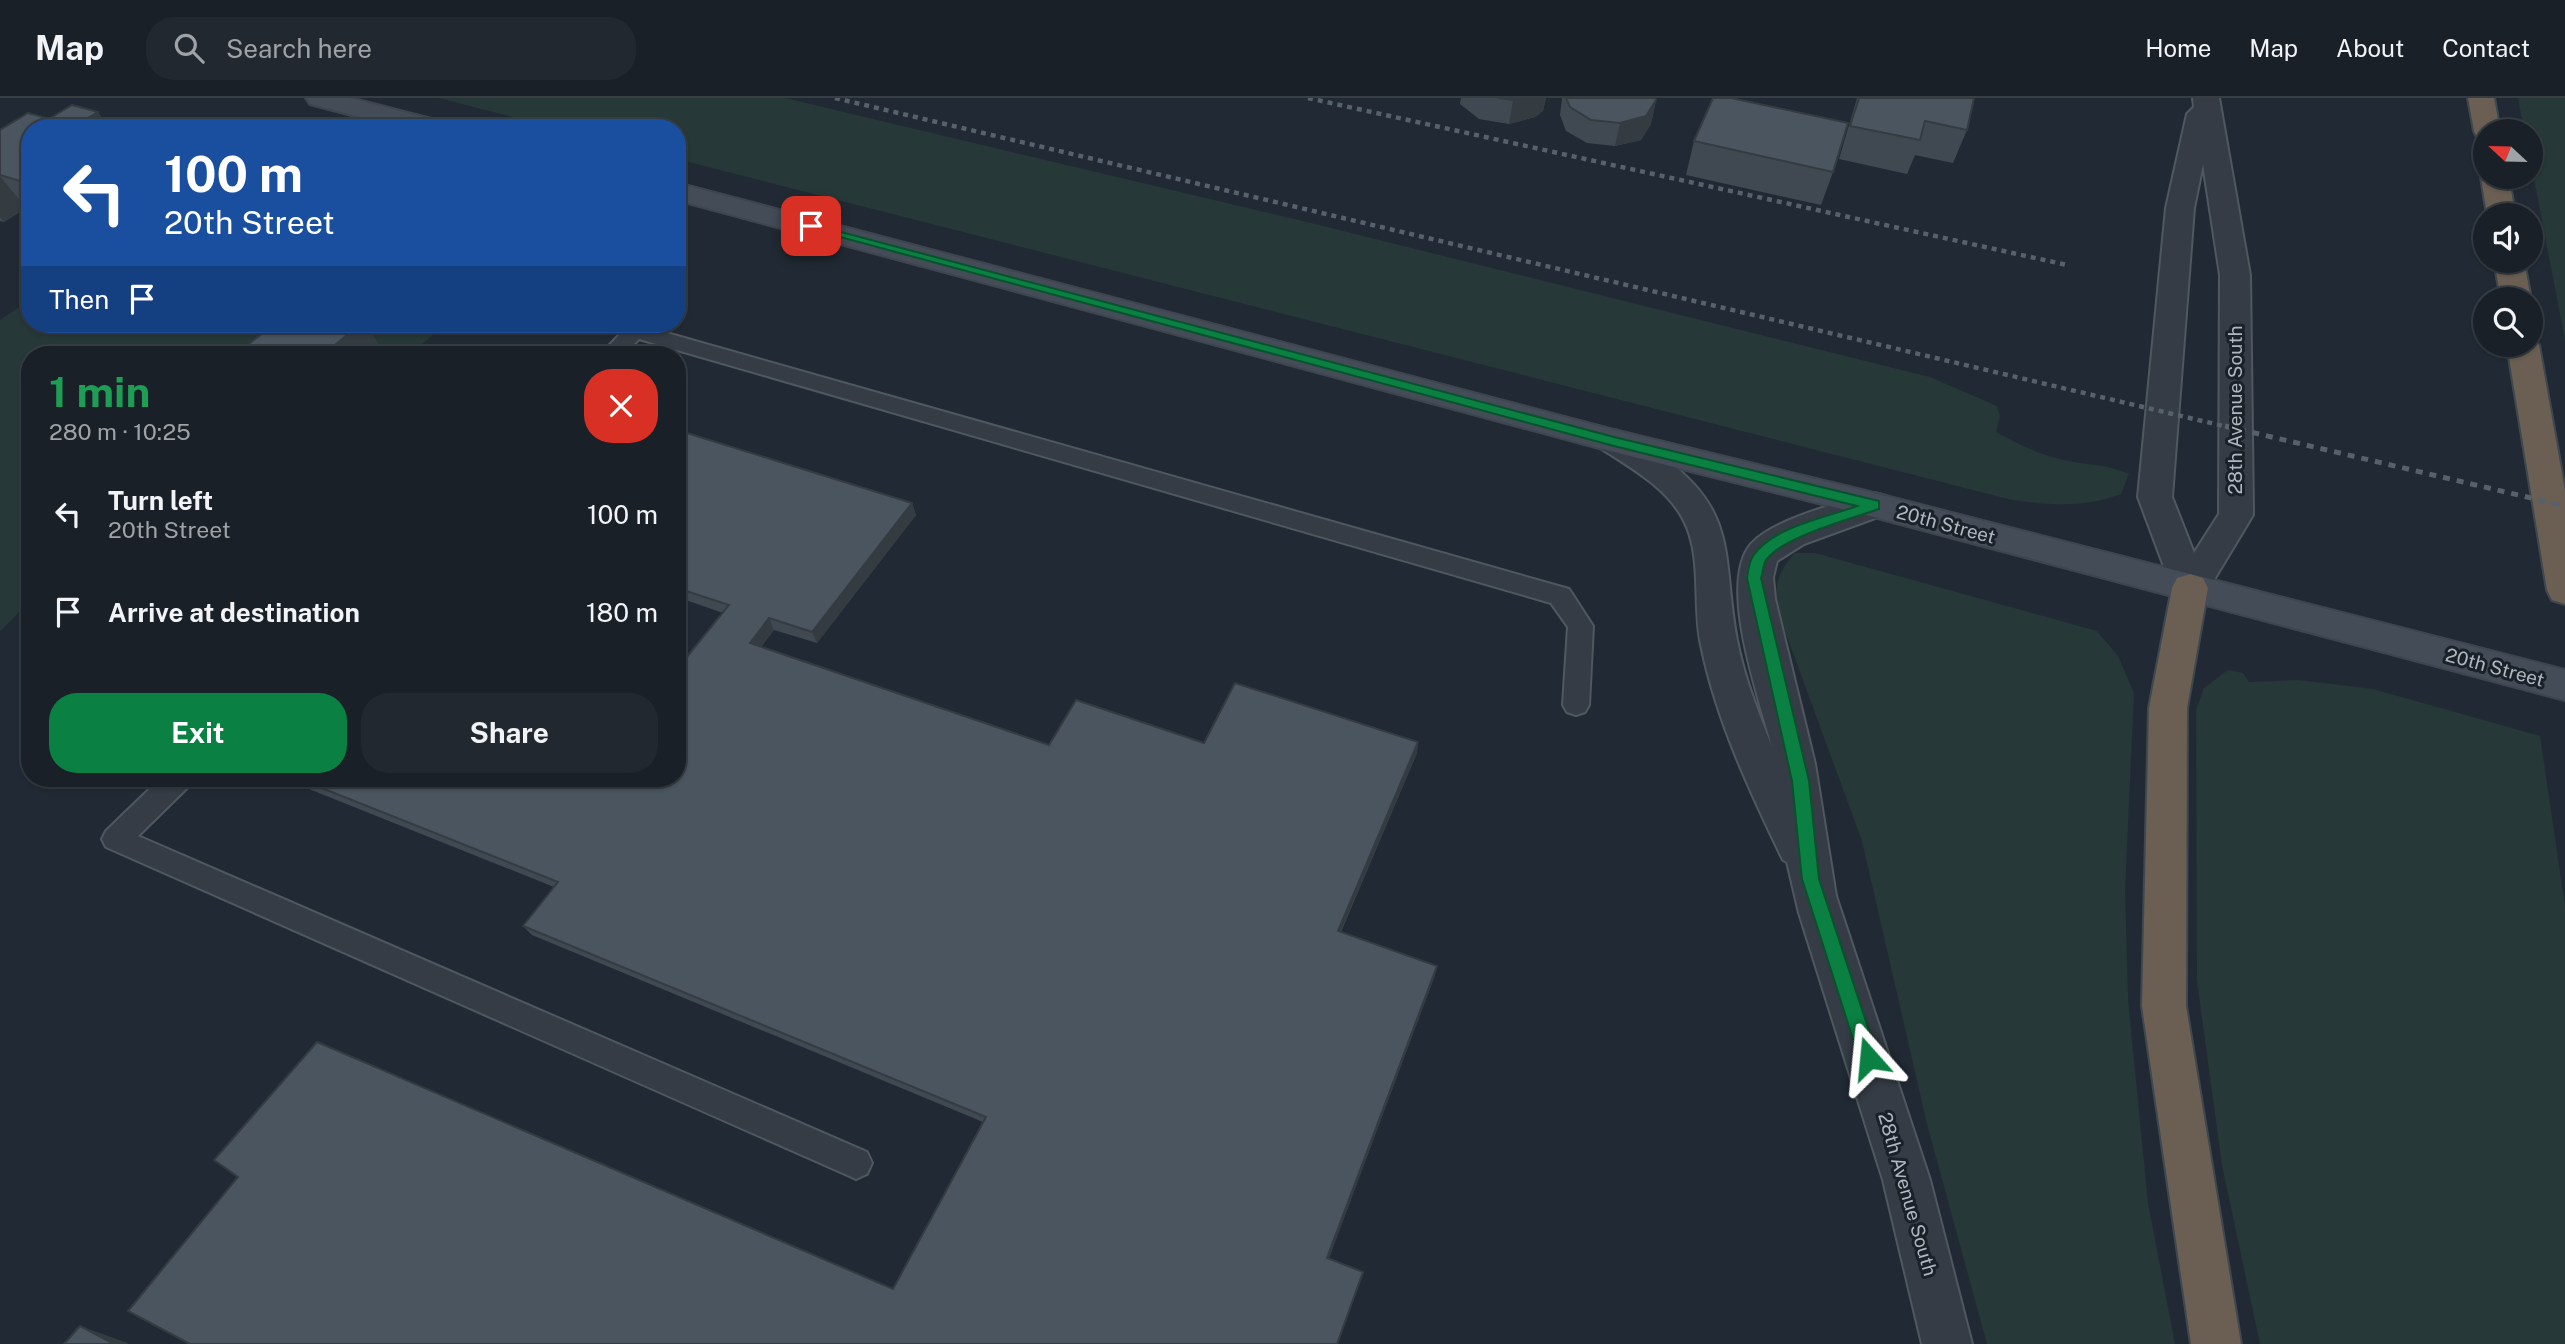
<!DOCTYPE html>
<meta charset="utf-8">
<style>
:root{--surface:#192027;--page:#22282f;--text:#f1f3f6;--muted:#9fa3a7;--line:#373e44;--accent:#0b8043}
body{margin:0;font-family:"Public Sans",sans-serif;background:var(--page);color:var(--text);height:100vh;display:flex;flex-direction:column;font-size:26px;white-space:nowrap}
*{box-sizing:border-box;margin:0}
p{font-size:23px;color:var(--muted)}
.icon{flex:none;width:38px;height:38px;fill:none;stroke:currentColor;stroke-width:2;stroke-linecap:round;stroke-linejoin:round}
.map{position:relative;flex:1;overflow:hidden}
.drawer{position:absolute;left:21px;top:248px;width:665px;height:441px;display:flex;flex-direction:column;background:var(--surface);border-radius:28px;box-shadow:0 2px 5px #0004,0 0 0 2px var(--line)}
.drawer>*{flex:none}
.guide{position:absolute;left:21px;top:21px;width:665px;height:214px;border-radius:28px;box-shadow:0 2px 5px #0004,0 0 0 2px var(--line);background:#1a4fa0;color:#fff;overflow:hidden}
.needle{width:46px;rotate:292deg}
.buttons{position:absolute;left:2473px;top:21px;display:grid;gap:14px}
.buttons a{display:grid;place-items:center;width:70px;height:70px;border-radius:50%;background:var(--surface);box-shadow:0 2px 5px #0004,0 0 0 2px var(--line);font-size:35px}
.pin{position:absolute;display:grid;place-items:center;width:60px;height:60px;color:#fff;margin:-30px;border-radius:14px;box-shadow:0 4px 10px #0006}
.me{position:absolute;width:77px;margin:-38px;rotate:342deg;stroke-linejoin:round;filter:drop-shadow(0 0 5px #0008)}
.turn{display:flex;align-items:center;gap:24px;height:147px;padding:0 28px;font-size:32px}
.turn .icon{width:91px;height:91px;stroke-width:2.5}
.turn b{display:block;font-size:49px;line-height:60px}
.then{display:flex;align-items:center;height:66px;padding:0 28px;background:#0003;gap:14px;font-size:26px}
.round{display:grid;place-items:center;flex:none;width:74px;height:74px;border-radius:28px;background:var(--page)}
.head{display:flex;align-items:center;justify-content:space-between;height:119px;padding:0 28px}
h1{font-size:42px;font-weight:700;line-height:52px;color:#1e9e55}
.action{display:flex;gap:14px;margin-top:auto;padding:14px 28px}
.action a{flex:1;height:80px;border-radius:28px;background:var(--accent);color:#fff;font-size:28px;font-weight:700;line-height:80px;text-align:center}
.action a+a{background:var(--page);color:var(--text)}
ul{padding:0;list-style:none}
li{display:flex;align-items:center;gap:21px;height:98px;padding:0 28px}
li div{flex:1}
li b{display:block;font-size:26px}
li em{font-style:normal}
header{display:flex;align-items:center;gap:42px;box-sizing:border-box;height:98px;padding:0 35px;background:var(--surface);border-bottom:2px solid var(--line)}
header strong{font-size:33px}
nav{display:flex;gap:38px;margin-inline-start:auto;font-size:24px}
.search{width:490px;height:63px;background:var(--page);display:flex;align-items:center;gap:18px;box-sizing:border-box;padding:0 24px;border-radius:28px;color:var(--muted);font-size:26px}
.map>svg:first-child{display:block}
.green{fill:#263837}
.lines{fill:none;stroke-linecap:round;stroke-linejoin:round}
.service-casing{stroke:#4f575f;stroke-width:4}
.minor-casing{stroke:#4f575f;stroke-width:4}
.tertiary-casing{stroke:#4f575f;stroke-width:4}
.secondary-casing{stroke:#3e454e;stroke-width:4}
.motorway-casing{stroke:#3f474f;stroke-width:4}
.service{fill:#353c45;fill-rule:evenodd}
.minor{fill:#353c45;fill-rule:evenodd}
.tertiary{fill:#353c45;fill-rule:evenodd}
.secondary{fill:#434c57;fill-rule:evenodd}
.motorway{fill:#6a5f52;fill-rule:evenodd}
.rail-far1{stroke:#57616b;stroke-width:4.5;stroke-dasharray:5 5;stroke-linecap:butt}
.rail{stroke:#57616b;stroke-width:5;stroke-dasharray:7 7;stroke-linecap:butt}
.wall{fill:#404952}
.shaded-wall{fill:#343c42}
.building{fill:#4a555f;stroke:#343c42;stroke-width:2}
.route{fill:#0b8043;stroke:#07532c;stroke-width:2}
.labels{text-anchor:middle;stroke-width:6;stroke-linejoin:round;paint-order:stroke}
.street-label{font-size:19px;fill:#afb7c1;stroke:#1a2129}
</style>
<header>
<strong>Map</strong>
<div class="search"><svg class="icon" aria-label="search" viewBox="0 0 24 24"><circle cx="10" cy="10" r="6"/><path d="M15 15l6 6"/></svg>Search here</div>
<nav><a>Home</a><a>Map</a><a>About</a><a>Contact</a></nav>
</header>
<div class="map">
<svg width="2565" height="1246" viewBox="0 0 2565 1246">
<rect width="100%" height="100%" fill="#212a34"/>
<!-- green -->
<path class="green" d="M439,0H785L1319,127L1930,279L1997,308L2000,318L1996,334C2018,346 2039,357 2064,362C2088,368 2105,365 2129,376L2121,396C2085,410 2050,407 2012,402L677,61V30H555Z
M2518,0H2565V242L2531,65L2530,33H2524Z
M30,202V226H446L409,257H391L324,237L300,257H30V503L0,533V222Z
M1795,455H1815L2097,533L2118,558L2134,595L2125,791L2128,901L2148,1105L2175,1246H1987L1927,1026L1862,743L1778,514C1773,488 1778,474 1795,455Z
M2228,572L2243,575L2249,584L2299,582L2373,591L2540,638L2565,808V1246H2260L2222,1067L2197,883L2196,612L2204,590Z"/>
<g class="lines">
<!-- service casing -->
<g class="service-casing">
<path id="service" d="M635,226L1569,491L1593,528L1589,607L1585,614L1576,617L1567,614L1563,607L1568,529L1551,505L639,241L623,257H600L628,228Z
M160,681H192L188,689L138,738L867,1054L872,1065L867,1076L856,1081L845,1076L106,749L102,741L106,733Z"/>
</g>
<!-- minor casing -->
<g class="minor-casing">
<path id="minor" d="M1614,332C1633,337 1649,349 1665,361C1740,415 1722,464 1737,542C1744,579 1758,614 1772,649C1760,602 1717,486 1751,446C1775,420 1840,405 1874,395L1886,398L1891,407L1886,416L1804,446L1777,463L1773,479L1775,501L1815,666L1836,798L1930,1082L1972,1246H1922L1883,1082L1799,815L1787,764L1783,762C1750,694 1716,621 1701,547C1692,506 1703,458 1683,421C1666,389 1631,370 1602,351L1597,343L1602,335Z"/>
</g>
<!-- tertiary casing -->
<g class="tertiary-casing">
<path id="tertiary" d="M2193,0H2219L2250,177L2253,417L2203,500L2190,504L2177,500L2172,490L2138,399L2166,110L2187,16L2194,9ZM2203,66L2220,177L2219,416L2194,455L2172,399L2194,110Z"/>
</g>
<!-- secondary casing -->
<g class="secondary-casing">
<path id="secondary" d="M306,0H350L443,24L446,30H401L310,6Z
M677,85L1614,332L1874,395L2565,572V602L1874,419L1614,354L677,102Z"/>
</g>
<!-- motorway casing -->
<g class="motorway-casing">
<path id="motorway" d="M2468,0H2494L2500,33H2485V41L2477,39L2474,33Z
M2485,73V79H2509L2515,117H2487L2481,79Z
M2494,163H2524L2531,201L2530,202L2501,201Z
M2530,239L2539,247L2565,393V506L2552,502L2547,492L2507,247H2530Z
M2190,476L2203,480L2208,490L2187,610L2186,908L2241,1246H2191L2142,908L2149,610L2172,490L2177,480Z"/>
</g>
<!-- service -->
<use href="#service" class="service"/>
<!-- minor -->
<use href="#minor" class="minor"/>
<!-- tertiary -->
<use href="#tertiary" class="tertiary"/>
<!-- secondary -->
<use href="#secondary" class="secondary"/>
<!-- motorway -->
<use href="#motorway" class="motorway"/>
<!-- rail-far1 -->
<path class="rail-far1" d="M835,0L2232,330
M1308,0L2067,167"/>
<!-- rail -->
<path class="rail" d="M2225,328L2565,408"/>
</g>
<!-- wall -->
<path class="wall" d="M1461,0H1546L1543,13L1535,19L1509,26L1479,21L1460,6Z
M1562,0H1655L1656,2L1651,26L1641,42L1615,48L1587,45L1566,33L1560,17Z
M1857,0H1974L1967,32L1953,65L1915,57L1907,76L1839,61Z
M98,14L30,30V111L26,110L4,124L0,123V32L49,21Z
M1694,43L1833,74L1821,107L1686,77Z
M677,332L912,405L916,417L817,545L774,532L761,549L1049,647L1204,645L1418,644L1417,655L1341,834L1435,877L1329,1160L1363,1174L1361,1181L893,1191L983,1024L532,837L523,828L554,789L299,687L293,681H677L723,515L677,499Z"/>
<!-- shaded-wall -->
<path class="shaded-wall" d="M1523,0H1546L1543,13L1535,19L1509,26L1513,2Z
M1656,2L1651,26L1641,42L1615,48L1620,25Z
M98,14L109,30L90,19Z
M0,78L26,110L4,124L0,119Z
M360,226H366L385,256L384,257H323Z
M912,405L916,417L817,545L812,534Z
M769,520L774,532L755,556L750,545Z
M1418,644L1417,655L1337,842L1338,833Z
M1437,868L1435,877L1327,1166V1160Z
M1363,1174L1361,1181L1338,1246H1337Z
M80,1228L125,1244L129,1246H114Z"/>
<!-- building -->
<path class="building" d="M1498,0H1523L1513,2Z
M1566,0H1655L1656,2L1646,18L1620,25L1591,22L1570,9Z
M1713,0H1731L1848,25L1833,74L1694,43Z
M1859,0H1974L1967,32L1925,23L1920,42L1850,28Z
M72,7L98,14L90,19L127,30H30V86L0,77V32L28,15L49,21Z
M274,226H360L323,257H235Z
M677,332L912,405L812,534L769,520L750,545L1049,647L1076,602L1204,645L1235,585L1418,644L1338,833L1437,868L1327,1160L1363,1174L1337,1246H190L128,1213L238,1079L214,1062L317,944L893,1191L986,1019L523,828L558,784L299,681H677V571L729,507L677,490Z
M80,1228L114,1246H64Z"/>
<!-- route -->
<path class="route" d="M807,125L1614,339L1879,403V411C1853,420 1778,440 1765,464C1763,468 1763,475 1761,480L1809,683L1819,781L1878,960L1875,967L1869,969L1862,967L1859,960L1802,781L1792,683L1747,480C1748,473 1749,464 1753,458C1772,429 1825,420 1857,408L1614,348L807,130Z"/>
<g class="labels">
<!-- street labels -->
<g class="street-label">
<text transform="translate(2235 312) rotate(-90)" y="7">28th Avenue South</text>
<text transform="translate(1946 426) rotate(15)" y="7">20th Street</text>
<text transform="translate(2495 569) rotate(15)" y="7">20th Street</text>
<text transform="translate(1908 1096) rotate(74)" y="7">28th Avenue South</text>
</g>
</g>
</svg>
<div class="buttons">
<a><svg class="needle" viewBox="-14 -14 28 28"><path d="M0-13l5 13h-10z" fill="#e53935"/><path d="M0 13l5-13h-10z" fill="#9fa3a7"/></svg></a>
<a><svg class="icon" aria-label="sound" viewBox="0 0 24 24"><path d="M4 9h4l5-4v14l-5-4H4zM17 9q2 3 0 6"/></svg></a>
<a><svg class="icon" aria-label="search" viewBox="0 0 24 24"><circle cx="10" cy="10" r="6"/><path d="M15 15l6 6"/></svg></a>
</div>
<div class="pin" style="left:811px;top:128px;background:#d93025"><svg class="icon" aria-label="arrive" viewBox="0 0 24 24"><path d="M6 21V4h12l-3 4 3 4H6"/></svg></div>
<svg class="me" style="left:1869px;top:960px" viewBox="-20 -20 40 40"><path d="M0-17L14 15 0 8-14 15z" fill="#0b8043" stroke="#fff" stroke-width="4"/></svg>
<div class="guide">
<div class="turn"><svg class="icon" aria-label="left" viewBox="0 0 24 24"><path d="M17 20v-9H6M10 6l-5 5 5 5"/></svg><div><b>100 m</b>20th Street</div></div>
<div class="then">Then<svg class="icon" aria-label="arrive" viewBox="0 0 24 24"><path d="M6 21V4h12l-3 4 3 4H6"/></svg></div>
</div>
<section class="drawer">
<div class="head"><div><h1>1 min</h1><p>280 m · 10:25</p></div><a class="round" style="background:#d93025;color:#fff"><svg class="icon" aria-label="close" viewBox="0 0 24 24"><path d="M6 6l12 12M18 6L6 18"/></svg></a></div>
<ul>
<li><svg class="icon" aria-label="left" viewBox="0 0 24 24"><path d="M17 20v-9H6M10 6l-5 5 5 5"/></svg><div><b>Turn left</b><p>20th Street</p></div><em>100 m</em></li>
<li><svg class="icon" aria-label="arrive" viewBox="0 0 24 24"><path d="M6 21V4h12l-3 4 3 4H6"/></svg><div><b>Arrive at destination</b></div><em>180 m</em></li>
</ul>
<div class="action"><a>Exit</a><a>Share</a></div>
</section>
</div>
